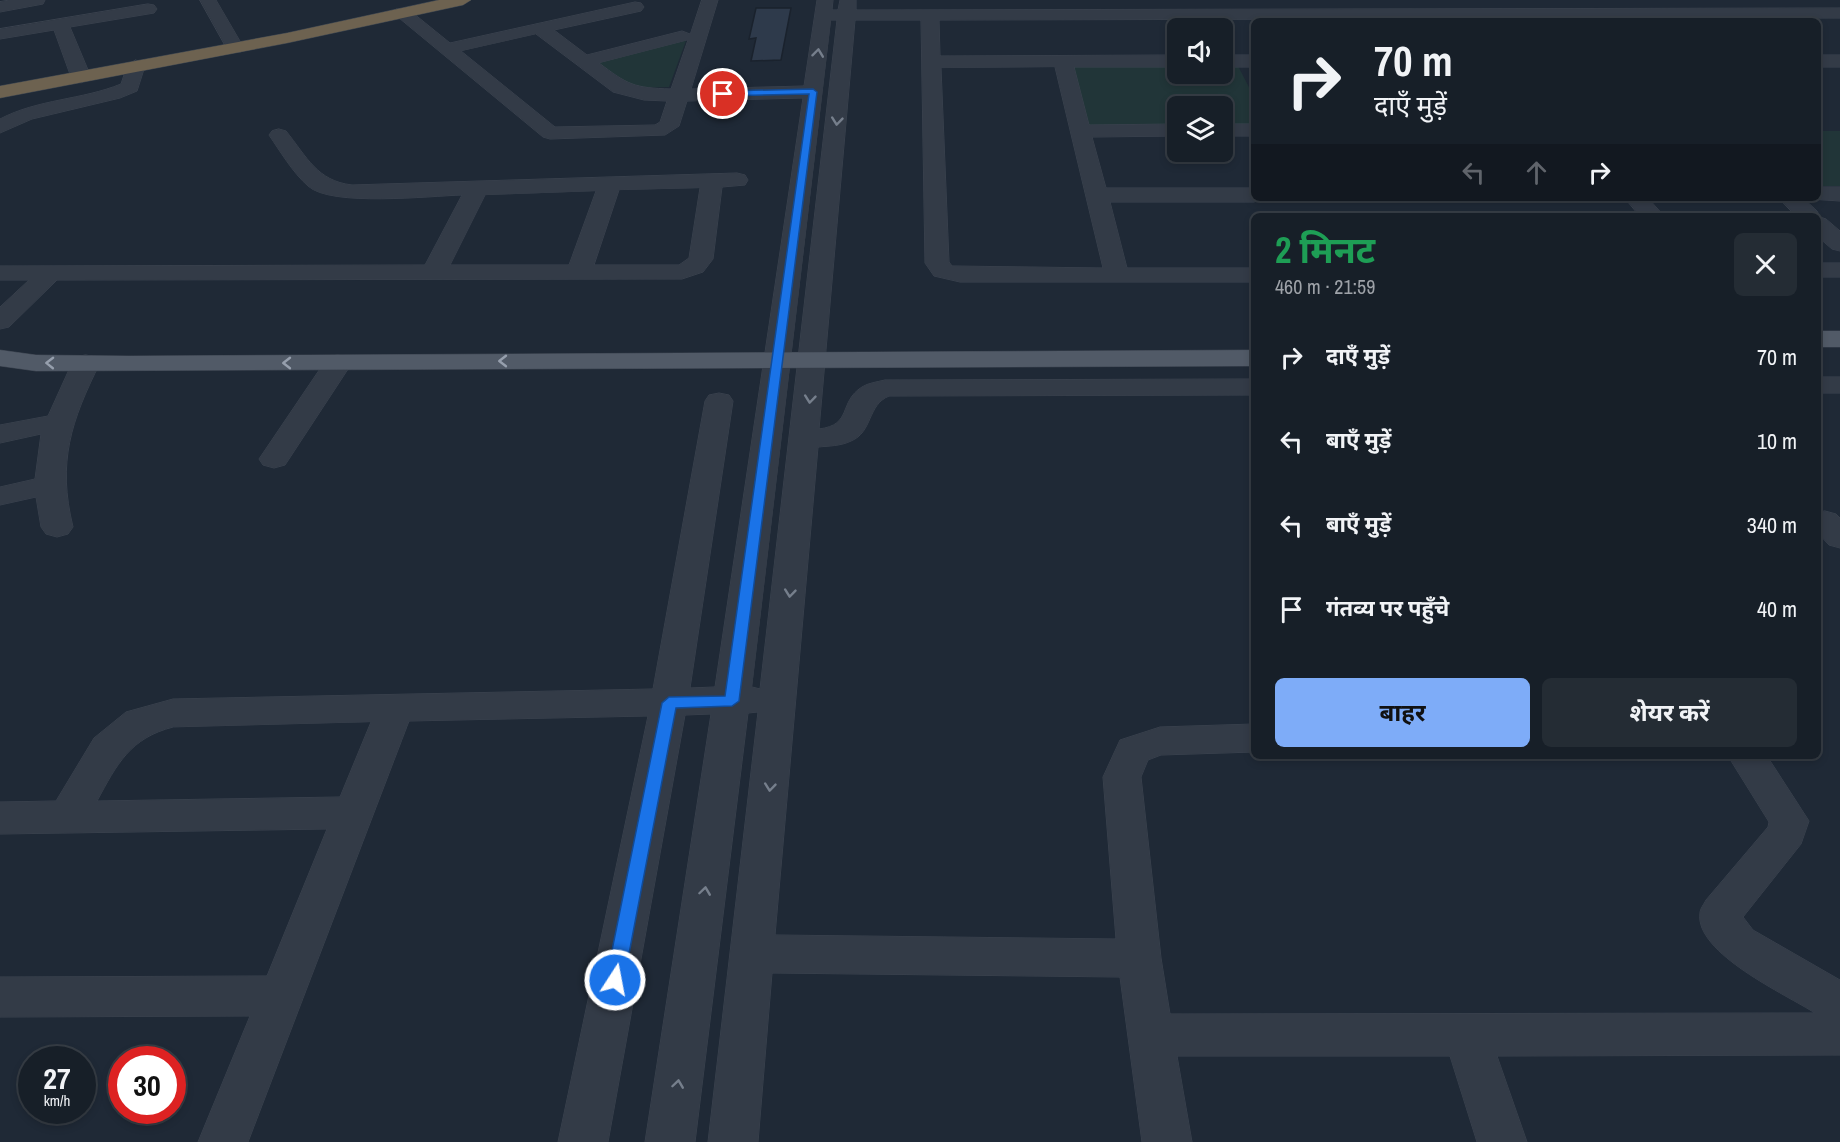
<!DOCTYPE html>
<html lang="hi">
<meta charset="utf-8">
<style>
:root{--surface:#171f28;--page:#242c34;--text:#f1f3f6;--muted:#9ea2a8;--line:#363d45;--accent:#7eacf8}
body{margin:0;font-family:"Archivo Narrow","Noto Sans Devanagari",sans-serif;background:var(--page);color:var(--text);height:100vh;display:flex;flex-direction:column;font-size:22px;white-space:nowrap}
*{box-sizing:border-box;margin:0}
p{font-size:20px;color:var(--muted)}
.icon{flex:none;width:33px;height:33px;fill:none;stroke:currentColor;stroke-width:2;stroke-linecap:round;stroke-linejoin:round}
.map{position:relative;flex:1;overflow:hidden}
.panel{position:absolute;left:1251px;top:213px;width:570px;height:546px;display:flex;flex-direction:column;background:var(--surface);border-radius:9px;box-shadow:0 3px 9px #0003,0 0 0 2px var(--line)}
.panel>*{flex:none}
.guide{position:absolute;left:1251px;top:18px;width:570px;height:183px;border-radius:9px;box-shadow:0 3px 9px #0003,0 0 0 2px var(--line);background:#171f28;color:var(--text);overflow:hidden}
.buttons{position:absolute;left:1167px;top:18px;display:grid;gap:12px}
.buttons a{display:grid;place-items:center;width:66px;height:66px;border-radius:9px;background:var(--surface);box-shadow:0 3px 9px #0003,0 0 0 2px var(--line);font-size:30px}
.speed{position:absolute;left:18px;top:1046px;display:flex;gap:12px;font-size:30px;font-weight:700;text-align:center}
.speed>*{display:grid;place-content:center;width:78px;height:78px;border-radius:50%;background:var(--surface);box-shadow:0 3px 9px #0003,0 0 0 2px var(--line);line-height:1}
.speed small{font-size:15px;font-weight:400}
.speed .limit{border:9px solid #d22;background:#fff;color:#111}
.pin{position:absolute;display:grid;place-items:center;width:51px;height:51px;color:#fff;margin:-26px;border:3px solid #fff;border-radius:50%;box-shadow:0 2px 6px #0007}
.me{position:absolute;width:66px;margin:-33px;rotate:11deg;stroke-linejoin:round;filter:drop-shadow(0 0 4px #0008)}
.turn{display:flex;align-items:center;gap:21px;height:126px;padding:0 24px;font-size:27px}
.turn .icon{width:78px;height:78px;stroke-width:2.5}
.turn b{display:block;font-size:42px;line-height:51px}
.lanes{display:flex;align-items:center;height:57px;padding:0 24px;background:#0003;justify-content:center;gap:30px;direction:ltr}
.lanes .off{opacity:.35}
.round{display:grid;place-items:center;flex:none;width:63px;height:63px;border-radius:9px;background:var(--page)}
.headline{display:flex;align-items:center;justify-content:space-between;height:102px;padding:0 24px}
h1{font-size:36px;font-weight:700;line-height:45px;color:#1e9e55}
.cta{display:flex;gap:12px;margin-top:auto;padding:12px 24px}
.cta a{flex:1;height:69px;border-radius:9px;background:var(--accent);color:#111;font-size:24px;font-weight:700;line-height:69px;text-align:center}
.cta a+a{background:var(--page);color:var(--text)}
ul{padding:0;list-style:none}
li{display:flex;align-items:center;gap:18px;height:84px;padding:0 24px}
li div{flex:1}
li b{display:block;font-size:22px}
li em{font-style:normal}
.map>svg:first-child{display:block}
.green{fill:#213538}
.building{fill:#2e3a4b;stroke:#1a222d;stroke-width:1.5}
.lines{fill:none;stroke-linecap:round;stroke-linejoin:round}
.minor-casing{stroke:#3c4450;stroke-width:1}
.major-casing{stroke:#3c4450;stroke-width:1}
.highway-casing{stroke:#3d4651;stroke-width:1}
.minor{fill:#333b47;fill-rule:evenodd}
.major{fill:#515a67;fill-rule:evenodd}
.highway{fill:#6d6250;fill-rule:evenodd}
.oneway{stroke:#767f8c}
.oneway2{stroke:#969fad}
.route{fill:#1a73e8;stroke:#114b97;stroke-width:1.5}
</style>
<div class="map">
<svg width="1840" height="1142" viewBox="0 0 1840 1142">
<rect width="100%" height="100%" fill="#1f2936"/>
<!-- green -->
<path class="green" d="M687,38L669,87L635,88L593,60Z
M1223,66H1238L1254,97V124L1223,125L1222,106H1178L1177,125L1088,126L1073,67H1177L1178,74H1222Z
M1818,131H1840V186H1818Z"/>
<!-- building -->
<path class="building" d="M756,8H791L781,60L751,61L756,38L749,39Z"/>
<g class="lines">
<!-- minor casing -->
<g class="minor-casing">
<path id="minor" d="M10,0H45L43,4L0,12V2Z
M200,0H216L244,48L241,52H229Z
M702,0H718L691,89L804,86L817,0H833L832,10H838L840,0H856V10L1840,8V18L939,20L940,56L1178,55V67H1074L1089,125L1178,124V136L1092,137L1106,188H1254V198H1263L1254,202H1110L1127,268H1254V282H960L934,276L925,263L921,20H855L819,429C853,425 838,402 862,387C868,383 877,382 885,380L1254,379V395L889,396C867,405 873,432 851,441C841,446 828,446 818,447L775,935L1116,939L1103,777L1120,740L1160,727L1254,724V752L1161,755L1148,760L1141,777L1161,958L1170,1014L1815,1013C1787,995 1694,953 1700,913C1700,909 1704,904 1706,900L1768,827L1769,822L1728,756H1767L1809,821L1801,844L1743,917L1753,930L1840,980V1055L1497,1056L1527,1142H1477L1450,1056H1177L1192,1142H1142L1120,977L772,973L758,1142H708L758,712L748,713L695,1142H645L711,714L685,715L608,1142H558L648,716L409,721L248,1142H198L250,1016L0,1017V977L267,976L327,829L0,834V802L56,801L94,738L126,712L173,699L653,689L705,401L709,395L719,393L729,395L733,401L690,688L715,687L803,98L687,101L679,126L665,135L550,139L543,137L393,13L396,9H408L450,43L635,2L641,3L644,7L641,11L554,30L587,55L682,31L690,34ZM831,20H837L760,689L752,687ZM536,34L613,92L644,100L667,101L660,122L655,125L555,127L461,51ZM688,40L671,89C634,88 628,85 599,63ZM1055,67L1103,268L952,266L949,262L941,68ZM371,722L340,797L97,801C117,764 130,738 173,727Z
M148,4L154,5L157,9L154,13L70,27L91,77L81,83L71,77L54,30L0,39V29Z
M1222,55H1254V67H1222Z
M1818,55H1840V67H1818Z
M136,60L145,66L137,91L120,98L32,119L0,133V119C38,99 82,100 121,84L127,66Z
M1222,124H1254V136H1222Z
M279,129L286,131C307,157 317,181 352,185L737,173L745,175L748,180L745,185L722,187L713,259L703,272L682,279L57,280L9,327L0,329V307L29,280H0V266L425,265L462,195C429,196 331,207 308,186C293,173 280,151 269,135L272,131ZM700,188L689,258L679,265H594L619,190ZM596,191L569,265H450L485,195Z
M1818,187H1840V201L1810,199L1818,198Z
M1625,198H1648L1664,216H1640Z
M1779,198H1803L1817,211L1820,217L1826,219L1840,231V251L1832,249L1818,237V216H1796Z
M1818,263H1840V277H1818Z
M86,355L96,357L100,363C71,421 57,462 73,527L68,534L57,537L46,534L41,527L36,497L0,505V487L35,479L41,434L0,443V425L48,416L72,363L76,357Z
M338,355L348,357L352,363L289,459L285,465L274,468L263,465L259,459L328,357Z
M1818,377H1840V393H1818Z
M1825,511L1836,514L1840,518V548L1829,545L1818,533V513Z"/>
</g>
<!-- major casing -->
<g class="major-casing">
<path id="major" d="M1818,331H1840V347H1818Z
M0,350L36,355L129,356L1254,350V366L36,371L0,366Z"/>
</g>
<!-- highway casing -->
<g class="highway-casing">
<path id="highway" d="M439,0H471L463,5L287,43L0,98V86L287,33Z"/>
</g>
<!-- minor -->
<use href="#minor" class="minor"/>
<!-- major -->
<use href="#major" class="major"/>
<!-- highway -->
<use href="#highway" class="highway"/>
</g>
<!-- one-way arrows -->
<defs><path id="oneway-chevron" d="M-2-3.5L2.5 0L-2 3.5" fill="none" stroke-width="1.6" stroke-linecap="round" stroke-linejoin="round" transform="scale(1.5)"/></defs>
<g class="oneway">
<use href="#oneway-chevron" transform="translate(818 53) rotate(-83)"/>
<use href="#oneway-chevron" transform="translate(837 121) rotate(96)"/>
<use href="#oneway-chevron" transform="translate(810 399) rotate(96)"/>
<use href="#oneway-chevron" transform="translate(790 593) rotate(96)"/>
<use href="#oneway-chevron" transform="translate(770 787) rotate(96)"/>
<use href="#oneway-chevron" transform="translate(705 891) rotate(-82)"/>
<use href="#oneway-chevron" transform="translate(678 1084) rotate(-82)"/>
</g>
<g class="oneway2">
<use href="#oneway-chevron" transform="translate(503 361) rotate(180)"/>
<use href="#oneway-chevron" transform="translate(50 363) rotate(-179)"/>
<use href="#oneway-chevron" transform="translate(287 363) rotate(180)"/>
</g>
<!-- route -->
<path class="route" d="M813,89L817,92L739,701L732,706L676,708L624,980L622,986L615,988L608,986L606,980L662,703L669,697L725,696L809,94L723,96L719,94L723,91Z"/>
</svg>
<div class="buttons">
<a><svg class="icon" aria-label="sound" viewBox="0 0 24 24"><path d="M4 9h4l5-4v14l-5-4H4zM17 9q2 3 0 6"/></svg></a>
<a><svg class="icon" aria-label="layers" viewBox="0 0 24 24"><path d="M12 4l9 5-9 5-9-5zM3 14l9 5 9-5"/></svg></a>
</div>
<div class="speed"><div>27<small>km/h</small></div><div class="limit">30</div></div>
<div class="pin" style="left:723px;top:94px;background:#d93025"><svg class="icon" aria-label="arrive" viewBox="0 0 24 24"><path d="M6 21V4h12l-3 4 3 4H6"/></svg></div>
<svg class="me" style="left:615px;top:980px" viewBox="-20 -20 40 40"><circle r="17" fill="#1a73e8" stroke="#fff" stroke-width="3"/><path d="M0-11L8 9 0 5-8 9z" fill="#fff"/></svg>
<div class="guide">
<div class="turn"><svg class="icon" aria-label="right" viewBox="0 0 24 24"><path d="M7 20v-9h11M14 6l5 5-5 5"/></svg><div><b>70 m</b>दाएँ मुड़ें</div></div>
<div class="lanes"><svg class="icon off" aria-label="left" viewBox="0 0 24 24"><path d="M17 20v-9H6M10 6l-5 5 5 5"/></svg><svg class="icon off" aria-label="ahead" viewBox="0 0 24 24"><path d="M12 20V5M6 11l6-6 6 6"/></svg><svg class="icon" aria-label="right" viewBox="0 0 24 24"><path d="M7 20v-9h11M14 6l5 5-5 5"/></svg></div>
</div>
<section class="panel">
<div class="headline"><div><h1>2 मिनट</h1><p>460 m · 21:59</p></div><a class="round"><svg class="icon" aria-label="close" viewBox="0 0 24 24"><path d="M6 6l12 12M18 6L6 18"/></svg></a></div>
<ul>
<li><svg class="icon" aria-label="right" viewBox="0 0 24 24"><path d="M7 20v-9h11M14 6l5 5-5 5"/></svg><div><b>दाएँ मुड़ें</b></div><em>70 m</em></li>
<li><svg class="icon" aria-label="left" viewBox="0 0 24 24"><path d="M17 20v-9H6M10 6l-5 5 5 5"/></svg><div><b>बाएँ मुड़ें</b></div><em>10 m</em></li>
<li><svg class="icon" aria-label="left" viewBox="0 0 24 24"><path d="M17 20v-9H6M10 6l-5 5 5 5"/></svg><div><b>बाएँ मुड़ें</b></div><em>340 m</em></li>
<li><svg class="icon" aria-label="arrive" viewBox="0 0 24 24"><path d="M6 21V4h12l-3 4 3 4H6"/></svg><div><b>गंतव्य पर पहुँचे</b></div><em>40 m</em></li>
</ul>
<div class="cta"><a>बाहर</a><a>शेयर करें</a></div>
</section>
</div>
